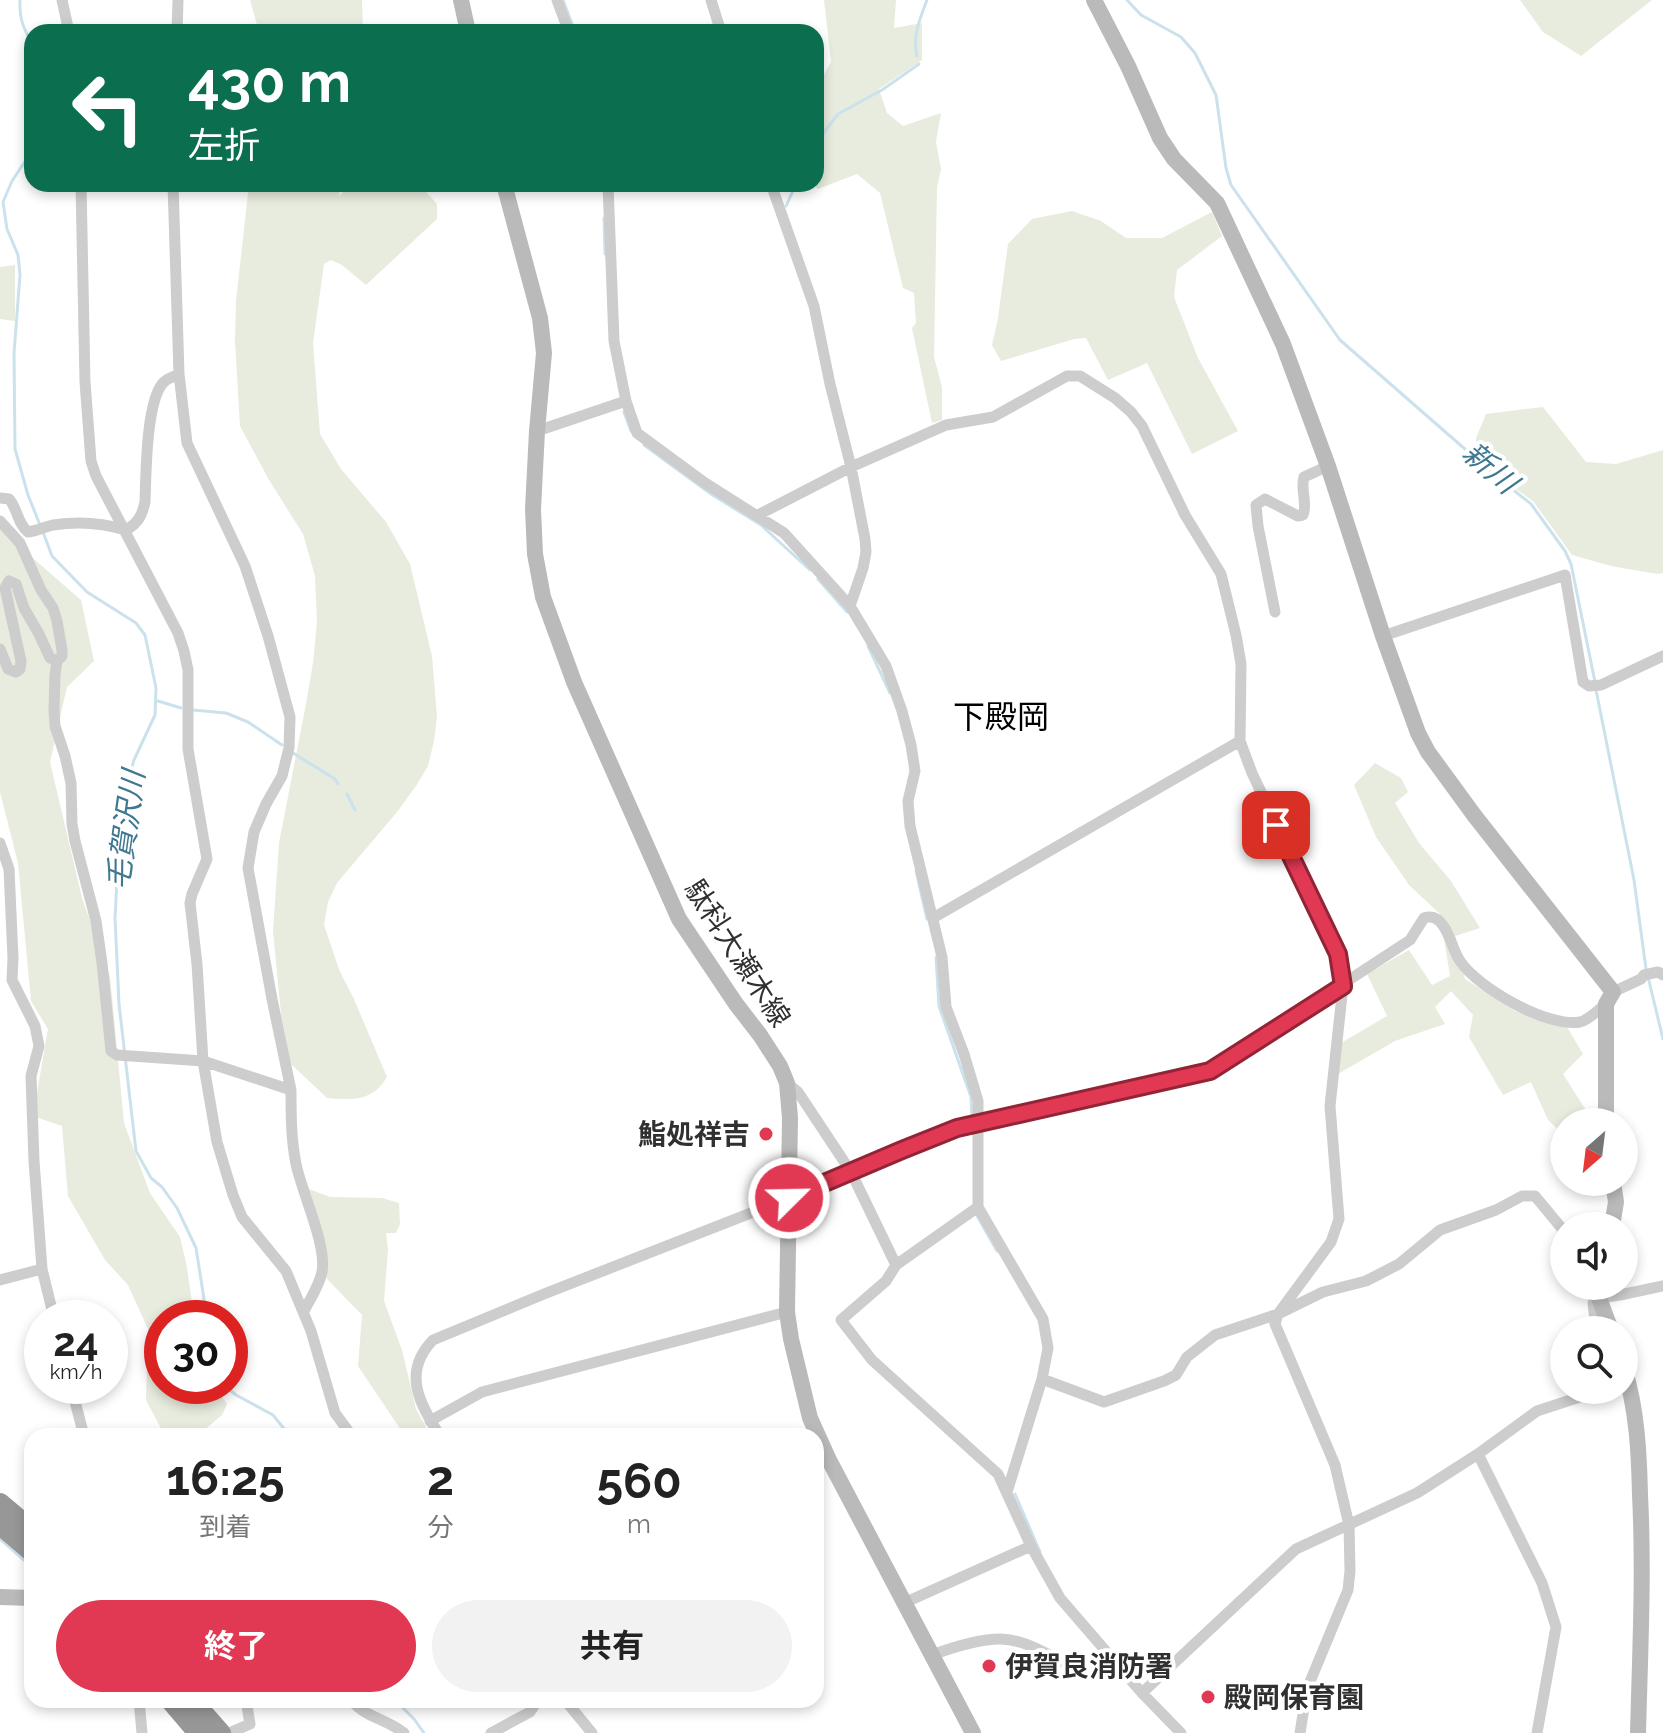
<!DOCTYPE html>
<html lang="ja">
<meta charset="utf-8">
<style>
:root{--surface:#fff;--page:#f2f2f2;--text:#222;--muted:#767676;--accent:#e13853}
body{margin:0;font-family:Raleway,"Noto Sans JP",sans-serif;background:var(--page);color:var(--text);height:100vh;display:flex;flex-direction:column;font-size:30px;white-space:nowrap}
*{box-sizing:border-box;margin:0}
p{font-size:26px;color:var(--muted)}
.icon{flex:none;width:44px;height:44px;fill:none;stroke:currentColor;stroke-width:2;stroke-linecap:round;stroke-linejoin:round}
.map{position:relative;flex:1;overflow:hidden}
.sheet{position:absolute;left:24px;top:1428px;width:800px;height:280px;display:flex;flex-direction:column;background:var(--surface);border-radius:24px;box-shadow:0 4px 12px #0003}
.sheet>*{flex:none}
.banner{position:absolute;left:24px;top:24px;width:800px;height:168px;border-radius:24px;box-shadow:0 4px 12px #0003;background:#0b6e4f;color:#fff;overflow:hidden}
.needle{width:52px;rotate:208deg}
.controls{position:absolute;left:1550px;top:1108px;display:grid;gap:16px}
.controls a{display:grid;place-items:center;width:88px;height:88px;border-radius:50%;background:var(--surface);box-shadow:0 4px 12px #0003;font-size:40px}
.speed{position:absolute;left:24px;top:1300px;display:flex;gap:16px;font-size:40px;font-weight:700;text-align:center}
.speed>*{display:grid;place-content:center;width:104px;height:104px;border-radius:50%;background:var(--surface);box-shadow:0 4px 12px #0003;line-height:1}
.speed small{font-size:20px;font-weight:400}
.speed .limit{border:12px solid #d22;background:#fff;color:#111}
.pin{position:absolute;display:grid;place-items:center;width:68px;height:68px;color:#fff;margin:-34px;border-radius:16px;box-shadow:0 4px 12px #0006}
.me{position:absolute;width:88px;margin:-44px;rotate:67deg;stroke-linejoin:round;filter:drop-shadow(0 0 6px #0008)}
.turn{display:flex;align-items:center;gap:28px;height:168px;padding:0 32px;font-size:36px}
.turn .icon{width:104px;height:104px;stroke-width:2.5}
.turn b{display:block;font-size:56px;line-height:68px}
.eta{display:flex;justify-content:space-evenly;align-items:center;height:136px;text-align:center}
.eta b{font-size:48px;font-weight:700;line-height:56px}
.cta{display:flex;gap:16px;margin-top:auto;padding:16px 32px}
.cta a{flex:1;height:92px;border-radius:48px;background:var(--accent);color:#fff;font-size:32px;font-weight:700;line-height:92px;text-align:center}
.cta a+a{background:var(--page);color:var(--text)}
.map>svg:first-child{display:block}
.green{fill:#e7ecde}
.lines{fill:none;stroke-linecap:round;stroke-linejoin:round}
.stream{stroke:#cbe2ec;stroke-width:3}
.street{stroke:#cdcdcd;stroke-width:11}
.secondary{stroke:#bababa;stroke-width:16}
.highway{stroke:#979797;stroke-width:20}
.route-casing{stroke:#922436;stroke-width:20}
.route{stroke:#e13853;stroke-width:14}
.poi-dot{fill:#e13853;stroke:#fff;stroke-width:3}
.labels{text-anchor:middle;stroke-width:8;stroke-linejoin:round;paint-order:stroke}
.street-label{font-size:28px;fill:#303030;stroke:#fff}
.poi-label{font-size:28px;font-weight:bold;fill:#303030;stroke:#fff;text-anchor:start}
.water-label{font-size:30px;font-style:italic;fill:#3f7890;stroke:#fff}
.quarter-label{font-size:32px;fill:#000;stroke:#fff}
</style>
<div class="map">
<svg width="1663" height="1733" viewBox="0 0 1663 1733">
<rect width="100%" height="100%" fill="#fff"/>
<!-- green -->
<path class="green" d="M250,0H362L363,32H259Z
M824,0H896L894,28L922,23V60L879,89L887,113L903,126L941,113L936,142L941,169L937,188L934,357L942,387V420L932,423L912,328L916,323L914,293L903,288L880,193L857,174L818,189L813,184H816V89L831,62Z
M1520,0H1652L1581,56L1543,32Z
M249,184H342L340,186L339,196L352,184H419L437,204V219L366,285L342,265L331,260L324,264L313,343L320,434L341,469L386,522L410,564L432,656L437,717L434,741L428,766L416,786L397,812L337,883L328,902L324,925L340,972L353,997L387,1077C372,1102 352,1100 327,1098L291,1064L281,1014L273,931L279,843L306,704L313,663L317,622L315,576L303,534L269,480L240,426L235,341L236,301Z
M1072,211L1101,221L1126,238H1162L1212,212L1222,236L1177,270L1174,297L1198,358L1238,431L1192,454L1147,363L1108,380L1086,338L1074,339L1001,361L992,345L998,318L1008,244L1032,219Z
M15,265V321L0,319V267Z
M1543,407L1586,462L1616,464L1663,450V573L1657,574L1611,566L1572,555L1533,501L1476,461V438L1486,414Z
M0,527L4,533L81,600L94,661L67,687L50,762L82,898L110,976L124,1123L150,1193L180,1237L187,1267L194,1318H162V1386H214L227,1404L222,1415L197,1436H165L146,1400L148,1329L128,1285L105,1260L68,1196L62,1126L33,1116L48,1029L31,1001L18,863L0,792Z
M1375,763L1401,778L1408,792L1395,803L1419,843L1451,881L1480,928L1455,936L1465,979L1515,1011L1567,1027L1583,1054L1563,1074L1591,1118L1582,1122H1564V1131L1561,1132L1548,1120L1531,1082L1503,1095L1469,1037L1473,1015L1451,991L1435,1007L1445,1024L1395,1041L1338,1074L1341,1043L1387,1016L1367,974L1409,950L1432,985L1450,976L1440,914L1409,885L1376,837L1354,785Z
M301,1186L330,1197L382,1198L399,1203L400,1224L396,1233H386L388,1249L384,1301L402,1350L416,1409L426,1427L425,1433L417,1436H405L358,1366L362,1315L327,1279Z"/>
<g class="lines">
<!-- stream -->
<path class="stream" d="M20,0C19,18 23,28 32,43
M563,0L575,32
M1127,0L1141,15L1181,37L1195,53L1216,95L1226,168L1231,185L1340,340L1497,477L1531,504L1565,551L1571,564L1595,682
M917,56C912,37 920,18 927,0
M816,146L825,131L838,114L882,90L919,64
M32,148L28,157L12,181L3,202L7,229L18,255L20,275L14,353L15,449L28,495L40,525
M786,206L796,184
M604,218L605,254
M624,412L631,431
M644,445L711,494L761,525L810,570
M43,532L52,556L87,592L136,623L145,635L156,688L155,715L134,760L123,799L120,824L115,918L119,1004L136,1151L151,1178L162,1187L177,1208L196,1248L207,1318
M818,579L847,612
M868,646L890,693
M1596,690L1634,880L1646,969
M158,701L181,708
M193,710L226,713L248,722L282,745
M293,753L335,779L338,784
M347,794L355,810
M916,871L927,919
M936,957L939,1006L971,1097L972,1120
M1648,977L1663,1039
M975,1212L997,1251
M225,1386L236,1395L273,1415L290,1436
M1015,1494L1040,1552
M0,1539L32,1567
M395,1700L414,1719L424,1733"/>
<!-- street -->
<path class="street" d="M62,0L69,32
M557,0L569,32
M711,0L721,32
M177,32L178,0
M81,184L85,382L91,461L96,476L178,633L184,651L188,670V749L207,859L192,894L190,903L197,964L203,1061L217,1142L233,1195L242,1217L286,1271L311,1331L335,1413L352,1436
M608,184L614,341L626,401L637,433L705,483L784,533L850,606L886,666L902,711L911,745L915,771L908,801L910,826L942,957L946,1007L964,1054L978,1101V1207L1043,1319L1048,1348L1042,1379L1007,1492
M771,184L814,306L830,384L851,467L865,539L866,552L863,568L850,606
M537,431L626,401
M0,498L9,499C18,509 17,523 28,532C37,531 44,527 53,525C78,521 103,523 126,530
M758,515L851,467L946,425L993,417L1067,376H1080L1115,398L1131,412L1142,426L1185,515L1221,574L1236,635L1241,664L1240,741L1252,773L1338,954L1343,986L1330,1106L1339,1219L1331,1242L1278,1314L1275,1324L1335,1465L1349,1525L1350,1571L1348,1590L1307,1689L1300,1733
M0,521L20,543L41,590L53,608L57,621L62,650V656L57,661L55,675L54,710L55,726L65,756L71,783L72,824L75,841L96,921L102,963L111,1051L117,1055L203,1061L291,1090L272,999L248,868L254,832L266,804L282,776L289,748L290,717L268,636L245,566L187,443L179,374L173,184
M126,530C138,523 142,516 145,502C146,475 146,402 163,383C167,378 173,377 179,374
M1275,612L1258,526L1256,505L1265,499L1298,516L1303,515C1308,503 1300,490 1304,477L1328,466
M1383,636L1565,575L1583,682L1589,686L1601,685L1663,656
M0,649L8,669L16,672L20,669L21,661L5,588L9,581L16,584L24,608L39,634L50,658L57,661
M0,843L9,869L13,958L12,980L35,1026L39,1046L31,1076L34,1161L42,1269L54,1318
M933,918L1240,741
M1613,992L1641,979L1644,975L1658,972L1663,975
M787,1083L798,1092L851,1172L896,1265
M291,1090C291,1114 291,1139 296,1164C302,1193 327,1245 322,1272C319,1286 311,1298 304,1311
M978,1207L896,1265L886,1281L841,1320L872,1360L998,1474L1031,1546L1060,1598L1142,1693L1181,1733
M0,1280L42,1269
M1599,1298L1620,1295L1663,1286
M1596,1330L1593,1303L1599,1298
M1042,1379L1104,1402L1164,1381L1176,1375L1187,1357L1215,1335L1278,1314L1323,1292L1366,1281L1399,1264L1440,1230L1496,1210L1522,1196H1535L1564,1231
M71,1386L84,1436
M430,1421L482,1392L787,1312
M440,1436C419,1403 402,1372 433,1340L544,1294L789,1198L902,1150L957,1128L1210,1071L1410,940L1424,918C1433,915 1439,919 1444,927C1451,937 1453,951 1460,961C1478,988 1548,1028 1580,1022C1589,1020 1599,1009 1606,1004
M1478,1454L1542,1583L1556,1627L1537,1733
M904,1603L1031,1546
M932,1655C951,1648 980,1639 1000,1639C1046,1640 1072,1684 1121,1669
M1142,1693L1296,1549L1417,1493L1478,1454L1537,1411L1589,1394L1591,1390
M139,1700L142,1733
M351,1700C366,1718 387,1719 404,1733
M565,1700L592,1733
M229,1733L250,1724L246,1700
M491,1733L530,1712L538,1700"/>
<!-- secondary -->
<path class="secondary" d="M461,0L468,32
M1094,0L1128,66L1160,138L1174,159L1217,203L1283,344L1328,466L1383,636L1418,733L1428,752L1474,815L1613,992L1606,1004V1122
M504,184L540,318L544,353L537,431L533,509L535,554L543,597L574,682L679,919L736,1004L760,1035L780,1066L787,1083L790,1118L787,1312L791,1339L810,1418L829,1460L973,1733
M1612,1226L1616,1202L1613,1182
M1601,1286L1599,1298L1611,1330
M1624,1368C1637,1409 1639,1452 1640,1495C1644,1574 1640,1654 1638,1733
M0,1597L32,1598"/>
<!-- highway -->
<path class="highway" d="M0,1503L32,1530
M0,1525L32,1552
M170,1700L198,1733
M192,1700L221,1733"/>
</g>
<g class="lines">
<!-- route casing -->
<g class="route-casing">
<path id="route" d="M789,1198L902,1150L957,1128L1210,1071L1343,986L1338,954L1276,825"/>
</g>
<!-- route -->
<use href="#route" class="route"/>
</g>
<!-- markers -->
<g class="poi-dot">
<circle cx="766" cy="1134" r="8"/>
<circle cx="989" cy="1666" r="8"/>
<circle cx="1208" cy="1697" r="8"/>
</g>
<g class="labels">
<!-- street labels -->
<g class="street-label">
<text transform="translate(738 953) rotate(57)" y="10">駄科大瀬木線</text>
</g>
<!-- poi labels -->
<g class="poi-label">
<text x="750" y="1144" text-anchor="end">鮨処祥吉</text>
<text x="1005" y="1676">伊賀良消防署</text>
<text x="1224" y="1707">殿岡保育園</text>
</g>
<!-- water labels -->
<g class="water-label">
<text transform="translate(1490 468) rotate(41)" y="10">新川</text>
<text transform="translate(126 830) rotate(-82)" y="10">毛賀沢川</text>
</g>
<!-- quarter labels -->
<g class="quarter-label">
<text x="1001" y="728">下殿岡</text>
</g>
</g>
</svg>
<div class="controls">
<a><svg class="needle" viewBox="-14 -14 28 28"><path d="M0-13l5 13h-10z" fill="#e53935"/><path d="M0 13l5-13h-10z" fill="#767676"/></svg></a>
<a><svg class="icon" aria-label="sound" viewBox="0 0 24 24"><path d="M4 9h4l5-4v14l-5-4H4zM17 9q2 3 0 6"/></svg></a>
<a><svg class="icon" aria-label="search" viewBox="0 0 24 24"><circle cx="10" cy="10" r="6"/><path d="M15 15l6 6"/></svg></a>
</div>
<div class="speed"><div>24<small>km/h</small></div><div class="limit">30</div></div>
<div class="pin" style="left:1276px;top:825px;background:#d93025"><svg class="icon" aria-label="arrive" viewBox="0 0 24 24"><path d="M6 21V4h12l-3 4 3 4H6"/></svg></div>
<svg class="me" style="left:789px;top:1198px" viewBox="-20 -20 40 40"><circle r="17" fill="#e13853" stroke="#fff" stroke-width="3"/><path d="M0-11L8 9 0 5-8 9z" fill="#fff"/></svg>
<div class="banner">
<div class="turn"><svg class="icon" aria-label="left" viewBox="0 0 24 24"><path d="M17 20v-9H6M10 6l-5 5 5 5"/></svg><div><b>430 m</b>左折</div></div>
</div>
<section class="sheet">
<div class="eta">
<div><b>16:25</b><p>到着</p></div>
<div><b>2</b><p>分</p></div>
<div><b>560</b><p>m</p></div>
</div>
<div class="cta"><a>終了</a><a>共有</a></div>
</section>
</div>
